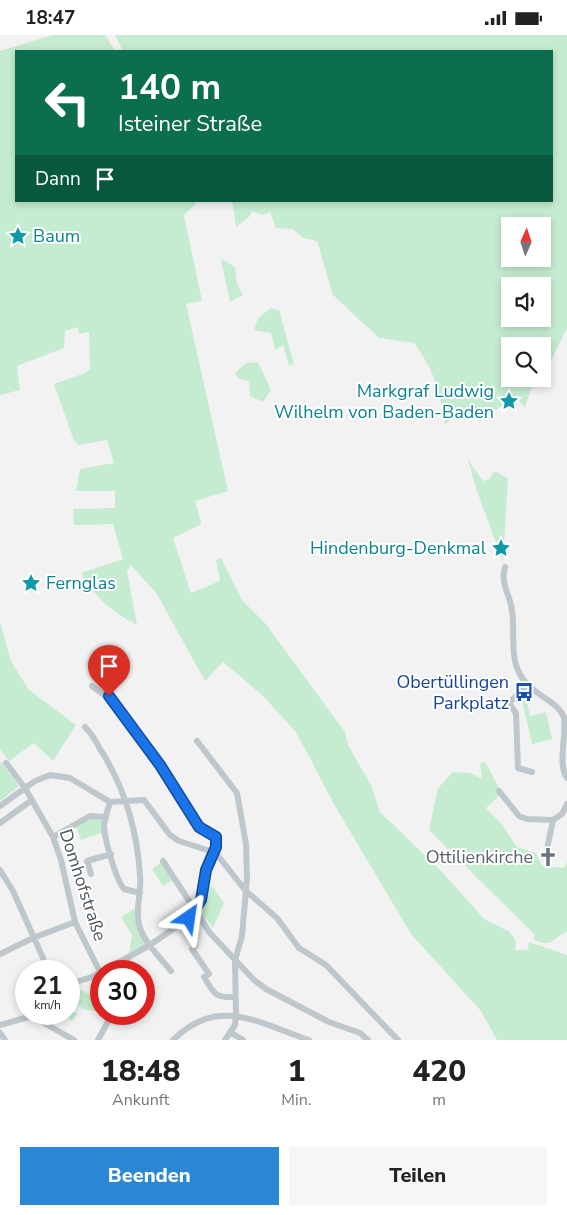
<!DOCTYPE html>
<html lang="de">
<meta charset="utf-8">
<style>
:root{--surface:#fff;--page:#f6f6f6;--text:#222;--muted:#767676;--accent:#2a87d5}
body{margin:0;font-family:"Nunito Sans",sans-serif;background:var(--page);color:var(--text);height:100vh;display:flex;flex-direction:column;font-size:19px;white-space:nowrap}
*{box-sizing:border-box;margin:0}
p{font-size:16px;color:var(--muted)}
.icon{flex:none;width:28px;height:28px;fill:none;stroke:currentColor;stroke-width:2;stroke-linecap:round;stroke-linejoin:round}
.map{position:relative;height:1005px;overflow:hidden}
.details{display:flex;flex-direction:column;background:var(--surface);flex:1}
.details>*{flex:none}
.top-card{position:absolute;left:15px;top:15px;width:538px;height:152px;border-radius:0px;box-shadow:0 2px 8px #0003;background:#0b6e4f;color:#fff;overflow:hidden}
.needle{width:32px;rotate:3deg}
.tools{position:absolute;left:501px;top:182px;display:grid;gap:10px}
.tools a{display:grid;place-items:center;width:50px;height:50px;border-radius:0px;background:var(--surface);box-shadow:0 2px 8px #0003;font-size:25px}
.speed{position:absolute;left:15px;top:925px;display:flex;gap:10px;font-size:25px;font-weight:700;text-align:center}
.speed>*{display:grid;place-content:center;width:65px;height:65px;border-radius:50%;background:var(--surface);box-shadow:0 2px 8px #0003;line-height:1}
.speed small{font-size:12px;font-weight:400}
.speed .limit{border:8px solid #d22;background:#fff;color:#111}
.pin{position:absolute;display:grid;place-items:center;width:42px;height:42px;color:#fff;margin:-51px -21px;border-radius:50% 50% 50% 0;rotate:-45deg;box-shadow:0 0 5px #0007}
.pin .icon{rotate:45deg}
.me{position:absolute;width:55px;margin:-28px;rotate:32deg;stroke-linejoin:round;filter:drop-shadow(0 0 4px #0008)}
.turn{display:flex;align-items:center;gap:18px;height:105px;padding:0 20px;font-size:22px}
.turn .icon{width:65px;height:65px;stroke-width:2.5}
.turn b{display:block;font-size:35px;line-height:42px}
.then{display:flex;align-items:center;height:48px;padding:0 20px;background:#0003;gap:10px;font-size:19px}
.eta{display:flex;justify-content:space-evenly;align-items:center;height:85px;text-align:center}
.eta b{font-size:30px;font-weight:800;line-height:35px}
.action{display:flex;gap:10px;margin-top:auto;padding:10px 20px}
.action a{flex:1;height:58px;border-radius:0px;background:var(--accent);color:#fff;font-size:20px;font-weight:800;line-height:58px;text-align:center}
.action a+a{background:var(--page);color:var(--text)}
.status{display:flex;justify-content:space-between;align-items:center;height:35px;padding:0 25px;background:var(--surface);direction:ltr}
.status svg{height:14px;fill:currentColor}
.map>svg:first-child{display:block}
.green{fill:#c5ecd0;fill-rule:evenodd}
.lines{fill:none;stroke-linecap:round;stroke-linejoin:round}
.minor{stroke:#bec7cc;stroke-width:6}
.route-casing{stroke:#114b97;stroke-width:12}
.route{stroke:#1a73e8;stroke-width:9}
.labels{text-anchor:middle;stroke-width:4;stroke-linejoin:round;paint-order:stroke}
.culture-label{font-size:18px;fill:#0d838f;stroke:#fff;text-anchor:start}
.transit-label{font-size:18px;fill:#164399;stroke:#fff;text-anchor:end}
.worship-label{font-size:18px;fill:#5b616d;stroke:#fff;text-anchor:end}
.street-label{font-size:18px;fill:#4b565d;stroke:#fff}
</style>
<div class="status"><b>18:47</b><svg viewBox="0 0 49 12"><path d="M0 12V9h3v3zM5 12V6h3v6zM10 12V3h3v9zM15 12V0h3v12zM26 1h20v11H26zM47 4h2v5h-2z"/></svg></div>
<div class="map">
<svg width="567" height="1005" viewBox="0 0 567 1005">
<rect width="100%" height="100%" fill="#f3f2f2"/>
<!-- green -->
<path class="green" d="M52,0H105L115,16H16V166H195V170L184,180L202,266L186,269L228,456L195,466L201,487L200,490L173,503L191,558L220,546L216,525L221,523L242,565L265,588L345,697L348,710L371,750L380,777L442,837L484,884L510,897L516,906L515,915H528L529,907L567,920V1005H497L481,976L411,899L335,771L296,697L262,660L223,627L205,646L157,559L131,530L127,536L137,590C113,578 94,562 81,538L123,524L113,489L74,490L73,474L115,473V456H76L80,434L114,428L107,405L78,410L73,403L54,349L85,338L90,334L89,297L79,299L78,292L65,296L64,313L17,331L20,355L0,360V16Z
M115,0H567V293L551,326L543,331L542,311H510V344H534L525,373L515,361L496,375L456,376L445,390C440,357 435,336 414,308L379,303L333,260L317,206L303,203L293,194L276,193L270,177L262,180L252,176L250,181L236,192L232,166H551V16H123ZM510,191H542V224H510ZM510,251H542V284H510Z
M221,224L235,232L237,249L243,260L230,267Z
M271,273L279,275L294,329L289,331L283,310L275,315L271,298L254,295L258,283Z
M258,327L271,355L263,367L250,361L249,347L238,343L235,338L246,328Z
M468,425L483,446L490,444L494,436L508,443L503,527L477,456Z
M0,587L11,626L29,655L76,690L53,726L34,708L9,726L0,714Z
M526,663L530,681L546,677L552,704L532,709L522,665Z
M0,726L19,751L0,766Z
M485,727L502,758L486,773L501,788L517,812L536,818L542,831L564,833L567,827V896C551,904 553,914 533,904L535,900L429,795L438,753L453,737L470,738L482,744L480,728Z
M89,783H98L103,786L102,798L81,805L76,791Z
M163,826L175,844L163,851L152,834Z
M203,851L213,852L224,868L213,893L206,883L202,886L195,876Z
M136,873L135,884L145,909L129,918L132,900L121,882Z
M79,954L101,965V977L81,974V971H75L74,977L78,978L72,986L63,979H69V958L73,959L74,955Z"/>
<g class="lines">
<!-- minor -->
<path class="minor" d="M505,532C500,550 510,558 512,576C516,602 507,628 527,649C538,661 557,667 564,682C567,699 557,729 567,743
M528,649L509,668L516,678L518,733L532,737
M85,692C91,698 96,706 100,714C124,751 137,796 140,840C142,856 135,874 139,889C143,907 160,922 171,936
M197,706L237,758L246,809L247,843L242,901L235,925L236,981L235,990L225,1005
M6,728L25,753L53,802L61,825L75,887L101,939
M499,756L519,781L527,784L553,785L562,779L567,769
M110,767C108,774 105,782 104,790C104,803 116,845 124,854L140,858
M0,771L35,746L50,740L70,743L110,767L144,765L170,800L179,806L213,817L219,822L245,855L277,883L299,913L326,930L398,1005
M0,788L32,765
M53,802L90,781L106,782
M547,814L553,785
M163,826L210,898L254,945L266,954L329,987L360,998L368,1005
M0,835L13,856L43,923
M91,839L87,826L111,819
M181,890L195,911L192,914L209,939L204,942C214,958 214,963 234,962
M0,919L33,903L75,887
M69,949L92,942L150,910L189,883L201,865L207,830L217,808L216,802L196,788L160,730L115,668L92,651
M0,990L32,981L74,1005
M230,997L243,1005
M0,998L5,1005
M98,1005L112,979
M173,1005C218,960 259,988 309,1005"/>
</g>
<g class="lines">
<!-- route casing -->
<g class="route-casing">
<path id="route" d="M109,661L160,730L199,792L216,802V812L206,835L201,865L189,883"/>
</g>
<!-- route -->
<use href="#route" class="route"/>
</g>
<!-- icons -->
<defs>
<g id="sight-bare" transform="scale(1.5)"><path d="M0-6L1.8-2.2L6-1.7L2.9 1.2L3.7 5.4L0 3.3L-3.7 5.4L-2.9 1.2L-6-1.7L-1.8-2.2Z" fill="#0f9aa8" stroke="#fff" stroke-width="2.5" paint-order="stroke"/></g>
<g id="bus-bare" transform="scale(1.5)"><path d="M-5-6H5V4H4V6H2V4H-2V6H-4V4H-5ZM-3.5-4V0h7V-4ZM-3.5 1.2v1.5H-2V1.2ZM2 1.2v1.5H3.5V1.2Z" fill="#1a4fb4" stroke="#fff" stroke-width="2.5" paint-order="stroke"/></g>
<g id="church-bare" transform="scale(1.5)"><path d="M-1.2-6h2.4v3.5h3.3v2.4h-3.3V6h-2.4V-.1h-3.3v-2.4h3.3Z" fill="#6b7280" stroke="#fff" stroke-width="2.5" paint-order="stroke"/></g>
</defs>
<g fill-rule="evenodd">
<use href="#sight-bare" x="18" y="201"/>
<use href="#sight-bare" x="509" y="366"/>
<use href="#sight-bare" x="501" y="513"/>
<use href="#sight-bare" x="31" y="548"/>
<use href="#bus-bare" x="524" y="657"/>
<use href="#church-bare" x="548" y="822"/>
</g>
<g class="labels">
<!-- culture labels -->
<g class="culture-label">
<text x="33" y="207">Baum</text>
<text x="494" y="362" text-anchor="end">Markgraf Ludwig<tspan x="494" dy="21">Wilhelm von Baden-Baden</tspan></text>
<text x="486" y="519" text-anchor="end">Hindenburg-Denkmal</text>
<text x="46" y="554">Fernglas</text>
</g>
<!-- transit labels -->
<g class="transit-label">
<text x="509" y="653">Obertüllingen<tspan x="509" dy="21">Parkplatz</tspan></text>
</g>
<!-- worship labels -->
<g class="worship-label">
<text x="533" y="828">Ottilienkirche</text>
</g>
<!-- street labels -->
<g class="street-label">
<text transform="translate(83 850) rotate(72)" y="6">Domhofstraße</text>
</g>
</g>
</svg>
<div class="tools">
<a><svg class="needle" viewBox="-14 -14 28 28"><path d="M0-13l5 13h-10z" fill="#e53935"/><path d="M0 13l5-13h-10z" fill="#767676"/></svg></a>
<a><svg class="icon" aria-label="sound" viewBox="0 0 24 24"><path d="M4 9h4l5-4v14l-5-4H4zM17 9q2 3 0 6"/></svg></a>
<a><svg class="icon" aria-label="search" viewBox="0 0 24 24"><circle cx="10" cy="10" r="6"/><path d="M15 15l6 6"/></svg></a>
</div>
<div class="speed"><div>21<small>km/h</small></div><div class="limit">30</div></div>
<div class="pin" style="left:109px;top:661px;background:#d93025"><svg class="icon" aria-label="arrive" viewBox="0 0 24 24"><path d="M6 21V4h12l-3 4 3 4H6"/></svg></div>
<svg class="me" style="left:189px;top:883px" viewBox="-20 -20 40 40"><path d="M0-17L14 15 0 8-14 15z" fill="#1a73e8" stroke="#fff" stroke-width="4"/></svg>
<div class="top-card">
<div class="turn"><svg class="icon" aria-label="left" viewBox="0 0 24 24"><path d="M17 20v-9H6M10 6l-5 5 5 5"/></svg><div><b>140 m</b>Isteiner Straße</div></div>
<div class="then">Dann<svg class="icon" aria-label="arrive" viewBox="0 0 24 24"><path d="M6 21V4h12l-3 4 3 4H6"/></svg></div>
</div>
</div>
<section class="details">
<div class="eta">
<div><b>18:48</b><p>Ankunft</p></div>
<div><b>1</b><p>Min.</p></div>
<div><b>420</b><p>m</p></div>
</div>
<div class="action"><a>Beenden</a><a>Teilen</a></div>
</section>
